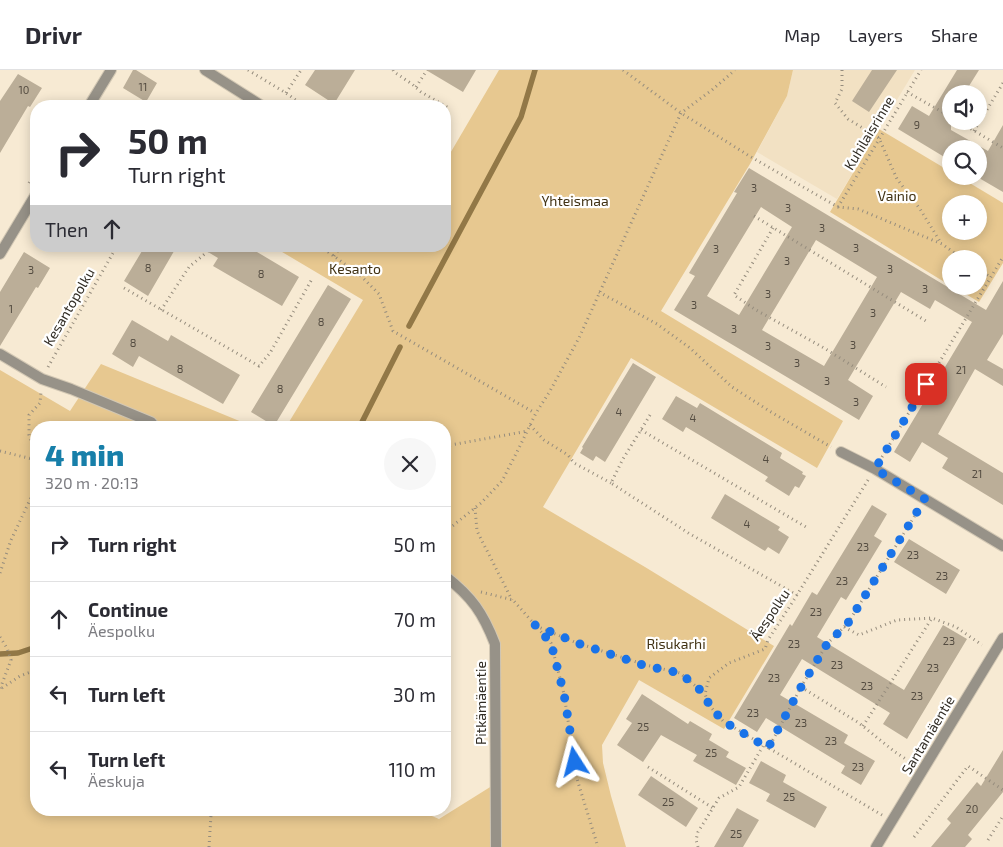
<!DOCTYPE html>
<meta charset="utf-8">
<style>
:root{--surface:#fff;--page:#f7f7f7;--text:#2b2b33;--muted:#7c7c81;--line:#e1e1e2;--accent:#177fa9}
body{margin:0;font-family:"Exo 2",sans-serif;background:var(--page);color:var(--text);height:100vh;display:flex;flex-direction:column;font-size:19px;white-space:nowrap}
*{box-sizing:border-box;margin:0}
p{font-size:16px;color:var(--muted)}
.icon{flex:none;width:28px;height:28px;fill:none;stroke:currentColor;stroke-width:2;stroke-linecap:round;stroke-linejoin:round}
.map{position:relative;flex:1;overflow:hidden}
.details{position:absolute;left:30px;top:351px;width:421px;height:395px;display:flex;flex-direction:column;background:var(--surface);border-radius:20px;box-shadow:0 2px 12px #0003}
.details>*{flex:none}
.guide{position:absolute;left:30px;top:30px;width:421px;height:152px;border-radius:20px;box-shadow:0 2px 12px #0003;background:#fff;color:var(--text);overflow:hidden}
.controls{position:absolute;left:942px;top:15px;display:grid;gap:10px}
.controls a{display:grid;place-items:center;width:45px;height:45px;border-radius:50%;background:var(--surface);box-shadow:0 2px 12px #0003;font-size:25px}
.pin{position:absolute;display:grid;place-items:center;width:42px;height:42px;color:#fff;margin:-21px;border-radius:10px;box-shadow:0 2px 8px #0006}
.me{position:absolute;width:55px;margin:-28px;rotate:351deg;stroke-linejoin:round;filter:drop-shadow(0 0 4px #0008)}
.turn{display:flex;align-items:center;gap:18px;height:105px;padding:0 15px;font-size:22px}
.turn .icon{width:65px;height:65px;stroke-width:2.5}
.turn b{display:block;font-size:35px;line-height:42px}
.then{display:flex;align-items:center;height:48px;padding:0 15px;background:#0003;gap:10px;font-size:19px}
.round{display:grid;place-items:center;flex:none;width:52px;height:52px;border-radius:26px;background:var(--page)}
.summary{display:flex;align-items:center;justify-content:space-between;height:85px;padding:0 15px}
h1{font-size:30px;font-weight:800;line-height:38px;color:var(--accent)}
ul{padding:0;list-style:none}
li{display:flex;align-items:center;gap:15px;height:75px;padding:0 15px;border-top:1px solid var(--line)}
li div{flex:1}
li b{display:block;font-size:19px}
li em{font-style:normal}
header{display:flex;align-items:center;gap:30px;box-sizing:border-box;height:70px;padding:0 25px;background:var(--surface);border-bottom:1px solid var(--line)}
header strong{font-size:24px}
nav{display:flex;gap:28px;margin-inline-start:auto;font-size:18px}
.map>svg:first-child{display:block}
.built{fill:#f2e1c3}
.green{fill:#e7c890;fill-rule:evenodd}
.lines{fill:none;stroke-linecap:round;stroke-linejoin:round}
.stream{stroke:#927847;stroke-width:5.5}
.building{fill:#bbae98;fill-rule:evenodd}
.street-casing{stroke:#d3c8b4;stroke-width:12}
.path{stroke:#958c7d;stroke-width:3;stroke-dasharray:1 4;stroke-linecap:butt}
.street{stroke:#979288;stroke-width:10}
.route{stroke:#1a73e8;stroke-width:9;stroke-dasharray:0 16.2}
.labels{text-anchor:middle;stroke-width:4.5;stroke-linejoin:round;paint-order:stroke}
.number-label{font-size:11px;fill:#544c41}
.street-label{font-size:14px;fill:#312c24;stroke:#fff}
.park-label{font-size:14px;fill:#413214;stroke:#fff}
</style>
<header>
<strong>Drivr</strong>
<nav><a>Map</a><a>Layers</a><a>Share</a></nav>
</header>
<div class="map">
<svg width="1003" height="777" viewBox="0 0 1003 777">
<rect width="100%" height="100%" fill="#f7ead3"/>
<!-- built -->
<path class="built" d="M793,0H915L837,129L757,82L787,26Z"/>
<!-- green -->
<path class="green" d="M499,0H793L787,26L750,94L661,241L843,351L817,398L631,288L543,437L645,497L774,576L724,659L639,610L602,675L603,693L611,726L626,777H0V300L70,341L101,294L254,357L36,358V740H418L439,749L495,714V574L456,515L445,521V358L286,357L363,230L272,176H445V92Z
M879,59L951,102V106H958L1003,133V193L979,232L952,216H979V189H951V216L830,142ZM951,134H979V161H951Z"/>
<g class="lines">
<!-- stream -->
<path class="stream" d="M409,256L521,47L535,0
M359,358L400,277
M0,584L18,583L36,577"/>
</g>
<!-- building -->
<path class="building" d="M133,0H136L157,13L146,32L123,18Z
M315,0H355L334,34L305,15Z
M426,0H476L463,22Z
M872,0H897L869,42L852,31Z
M957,0H979L964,24H951V60L988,81L1003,55V122L979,108V79H951V91L898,59L912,36L929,46Z
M18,4L42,18L30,37L28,36L0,83V31Z
M749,98L986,240L1003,211V264L987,290L1003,299V316L975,299L938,364L1003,403V435L942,398L948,388L922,372L910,392L894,382L972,252L935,230L930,239L901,222L848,310L873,326L859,350L674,240L695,206L689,203L737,123L734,122ZM761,137L792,157L739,245L707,226ZM816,170L877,207L824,296L762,260Z
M145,176H177L148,226L124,211Z
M198,176H247L299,207L282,236L213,196L218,188Z
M24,182L50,198L38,218L36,217L0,276V222Z
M328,215L351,229L274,356L251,342Z
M132,250L168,271L171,265L240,305L223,334L139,286L133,297L112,284Z
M633,293L656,307L605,392L596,386L593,391L580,383L583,378L582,377Z
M676,326L697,338L700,333L782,383L780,388L803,402L802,404L806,406L799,418L795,416L789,426L765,411L768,407L706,369L686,357L683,362L662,349Z
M725,424L780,457L778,460L789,467L779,484L768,477L765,481L711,448Z
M872,435L887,444L874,466L882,471L846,530L841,527L817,567L904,620L943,555L967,569L907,669L883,654L890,643L802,589L780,625L848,665L844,673L875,691L861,715L841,703L845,696L766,648L757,662L734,648L790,554L792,556L812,522L817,525Z
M909,469L960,500L946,524L894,492Z
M642,624L688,654L690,651L712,664L709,670L729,682L726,687L746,698L736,715L693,691L697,685L661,665L643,692L617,675L632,653L626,649Z
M1003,680V722L968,765L972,769L965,777H931L951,753L947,749L977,712L981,716Z
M761,691L786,705L783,712L827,737L815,758L766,731L770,724L749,713Z
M651,706L698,738L686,757L638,725Z
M737,738L759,750L743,777H714Z"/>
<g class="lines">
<!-- street casing -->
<g class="street-casing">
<path id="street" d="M205,0L262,36
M89,36L111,0
M0,184L36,124
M0,284L42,309L71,319L151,352L156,358
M841,382L875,399L1003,476
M445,506C472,527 483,543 495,574L496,777
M876,777L1003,568"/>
</g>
<!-- path -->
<path class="path" d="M248,0L286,23L304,36
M393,0L394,2L412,14L421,22L449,38
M623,0L681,43L751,87L838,137L858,139L942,174L963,189
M842,0V19L835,33L848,49L879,68L897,109L920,139L941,173
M416,17L427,0
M907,22L951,47
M286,23L301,0
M958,51L1003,78
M974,61L1003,13
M29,113L36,101
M838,137L921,0
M754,146L926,251
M773,158L734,225L756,240L824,278L886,317
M320,176L361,206L379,224L393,261L535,343
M334,186L341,176
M979,199L990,207
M124,218L259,296L270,283L312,209
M599,222L657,254L690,278L732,317L771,342L831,377
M161,240L189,197L207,182L210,176
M48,297L117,176
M650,345L623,389L611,413L690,464L797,525
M530,355L544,370L568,385L574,393L611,413
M641,360L806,457
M445,376L528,361
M0,381L36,390
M36,384L29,365V345L40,333L41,322
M882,387L1003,187
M868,410L797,525L768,570L765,579L729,593L709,608L705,624L709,635L723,651L882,745
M475,438L477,461L512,530
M445,462L481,433L502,411L519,378L536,343L550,321L579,268L681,43L712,20L735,0
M0,503L11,470L36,417
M481,522L513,530L551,573L564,624L577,709L598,777
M536,556L577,573L646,595L680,603L705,624
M844,557L859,565L897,550L932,548L956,557L982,575
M0,567L7,578L11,590L0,619
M801,617L859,653L895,682L912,693
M2,618L20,606L36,600
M863,656L932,548
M768,679L801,617L827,574L848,553L919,439
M648,697L713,738
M914,767L968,696L1003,720
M988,770L1003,746
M209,777L211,745L209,740
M698,777L696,770L698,762L719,728L739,717L763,676"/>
<!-- street -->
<use href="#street" class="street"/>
</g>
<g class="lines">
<!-- route -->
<path class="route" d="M575,692L564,624L551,573L535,555L577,573L646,596L680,603L705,624L709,635L723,651L768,678L801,617L827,574L848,553L925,429L875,399L926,314"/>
</g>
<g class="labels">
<!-- number labels -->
<g class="number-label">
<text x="143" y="21">11</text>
<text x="24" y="24">10</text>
<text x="917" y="59">9</text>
<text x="754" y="122">3</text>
<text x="788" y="142">3</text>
<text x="822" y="162">3</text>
<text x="856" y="182">3</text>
<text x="716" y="183">3</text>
<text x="787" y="195">3</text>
<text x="148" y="202">8</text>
<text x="890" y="203">3</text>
<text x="31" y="204">3</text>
<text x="261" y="208">8</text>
<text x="925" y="223">3</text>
<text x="768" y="228">3</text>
<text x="694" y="239">3</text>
<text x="11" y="243">1</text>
<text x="873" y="247">3</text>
<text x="321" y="256">8</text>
<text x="734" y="263">3</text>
<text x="133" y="277">8</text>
<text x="853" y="279">3</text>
<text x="768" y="280">3</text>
<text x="797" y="297">3</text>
<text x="180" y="303">8</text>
<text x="961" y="304">21</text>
<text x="827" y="315">3</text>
<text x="280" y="323">8</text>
<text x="856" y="336">3</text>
<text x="619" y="346">4</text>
<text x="693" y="352">4</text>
<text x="766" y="393">4</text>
<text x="977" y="408">21</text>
<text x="747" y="458">4</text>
<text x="863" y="481">23</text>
<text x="913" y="489">23</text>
<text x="942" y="510">23</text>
<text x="842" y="515">23</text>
<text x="816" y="546">23</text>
<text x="949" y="575">23</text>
<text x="794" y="578">23</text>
<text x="837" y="599">23</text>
<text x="933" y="602">23</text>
<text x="774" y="612">23</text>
<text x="867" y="620">23</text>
<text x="917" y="630">23</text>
<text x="753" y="647">23</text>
<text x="801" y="657">23</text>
<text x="643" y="661">25</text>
<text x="831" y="675">23</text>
<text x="711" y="687">25</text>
<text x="858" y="701">23</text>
<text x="789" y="731">25</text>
<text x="668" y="736">25</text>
<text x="972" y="743">20</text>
<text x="736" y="768">25</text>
</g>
<!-- street labels -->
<g class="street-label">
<text transform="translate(869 63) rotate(-59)" y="5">Kuhilaisrinne</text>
<text transform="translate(69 237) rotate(-60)" y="5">Kesantopolku</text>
<text transform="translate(770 545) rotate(-56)" y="5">Äespolku</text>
<text transform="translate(481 633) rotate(-90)" y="5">Pitkämäentie</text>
<text transform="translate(928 665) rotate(-59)" y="5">Santamäentie</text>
</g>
<!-- park labels -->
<g class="park-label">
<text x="897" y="131">Vainio</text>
<text x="575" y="136">Yhteismaa</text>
<text x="355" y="204">Kesanto</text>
<text x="676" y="579">Risukarhi</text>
</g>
</g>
</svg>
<div class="controls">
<a><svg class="icon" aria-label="sound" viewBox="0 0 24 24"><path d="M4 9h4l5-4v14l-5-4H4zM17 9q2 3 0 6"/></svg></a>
<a><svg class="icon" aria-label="search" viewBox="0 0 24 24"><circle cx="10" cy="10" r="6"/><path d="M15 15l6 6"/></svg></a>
<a>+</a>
<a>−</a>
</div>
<div class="pin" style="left:926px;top:314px;background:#d93025"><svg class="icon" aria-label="arrive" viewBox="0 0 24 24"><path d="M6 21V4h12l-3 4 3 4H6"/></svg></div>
<svg class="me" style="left:575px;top:692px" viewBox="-20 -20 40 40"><path d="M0-17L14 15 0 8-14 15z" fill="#1a73e8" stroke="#fff" stroke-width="4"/></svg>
<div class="guide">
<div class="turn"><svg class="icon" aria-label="right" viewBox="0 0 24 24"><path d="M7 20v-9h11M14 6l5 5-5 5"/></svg><div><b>50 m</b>Turn right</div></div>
<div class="then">Then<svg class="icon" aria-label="ahead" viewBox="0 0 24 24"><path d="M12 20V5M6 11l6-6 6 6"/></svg></div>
</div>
<section class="details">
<div class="summary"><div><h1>4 min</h1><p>320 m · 20:13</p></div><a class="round"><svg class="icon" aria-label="close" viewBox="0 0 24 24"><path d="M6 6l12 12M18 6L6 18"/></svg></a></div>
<ul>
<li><svg class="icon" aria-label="right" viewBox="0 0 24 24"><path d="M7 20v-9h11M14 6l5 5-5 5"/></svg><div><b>Turn right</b></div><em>50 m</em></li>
<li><svg class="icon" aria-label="ahead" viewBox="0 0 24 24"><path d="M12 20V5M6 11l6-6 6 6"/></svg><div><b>Continue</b><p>Äespolku</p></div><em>70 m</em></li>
<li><svg class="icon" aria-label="left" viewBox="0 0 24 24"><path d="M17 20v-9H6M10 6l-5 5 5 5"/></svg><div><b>Turn left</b></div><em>30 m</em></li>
<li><svg class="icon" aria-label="left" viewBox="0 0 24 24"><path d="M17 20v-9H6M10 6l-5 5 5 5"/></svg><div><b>Turn left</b><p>Äeskuja</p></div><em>110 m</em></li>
</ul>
</section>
</div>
